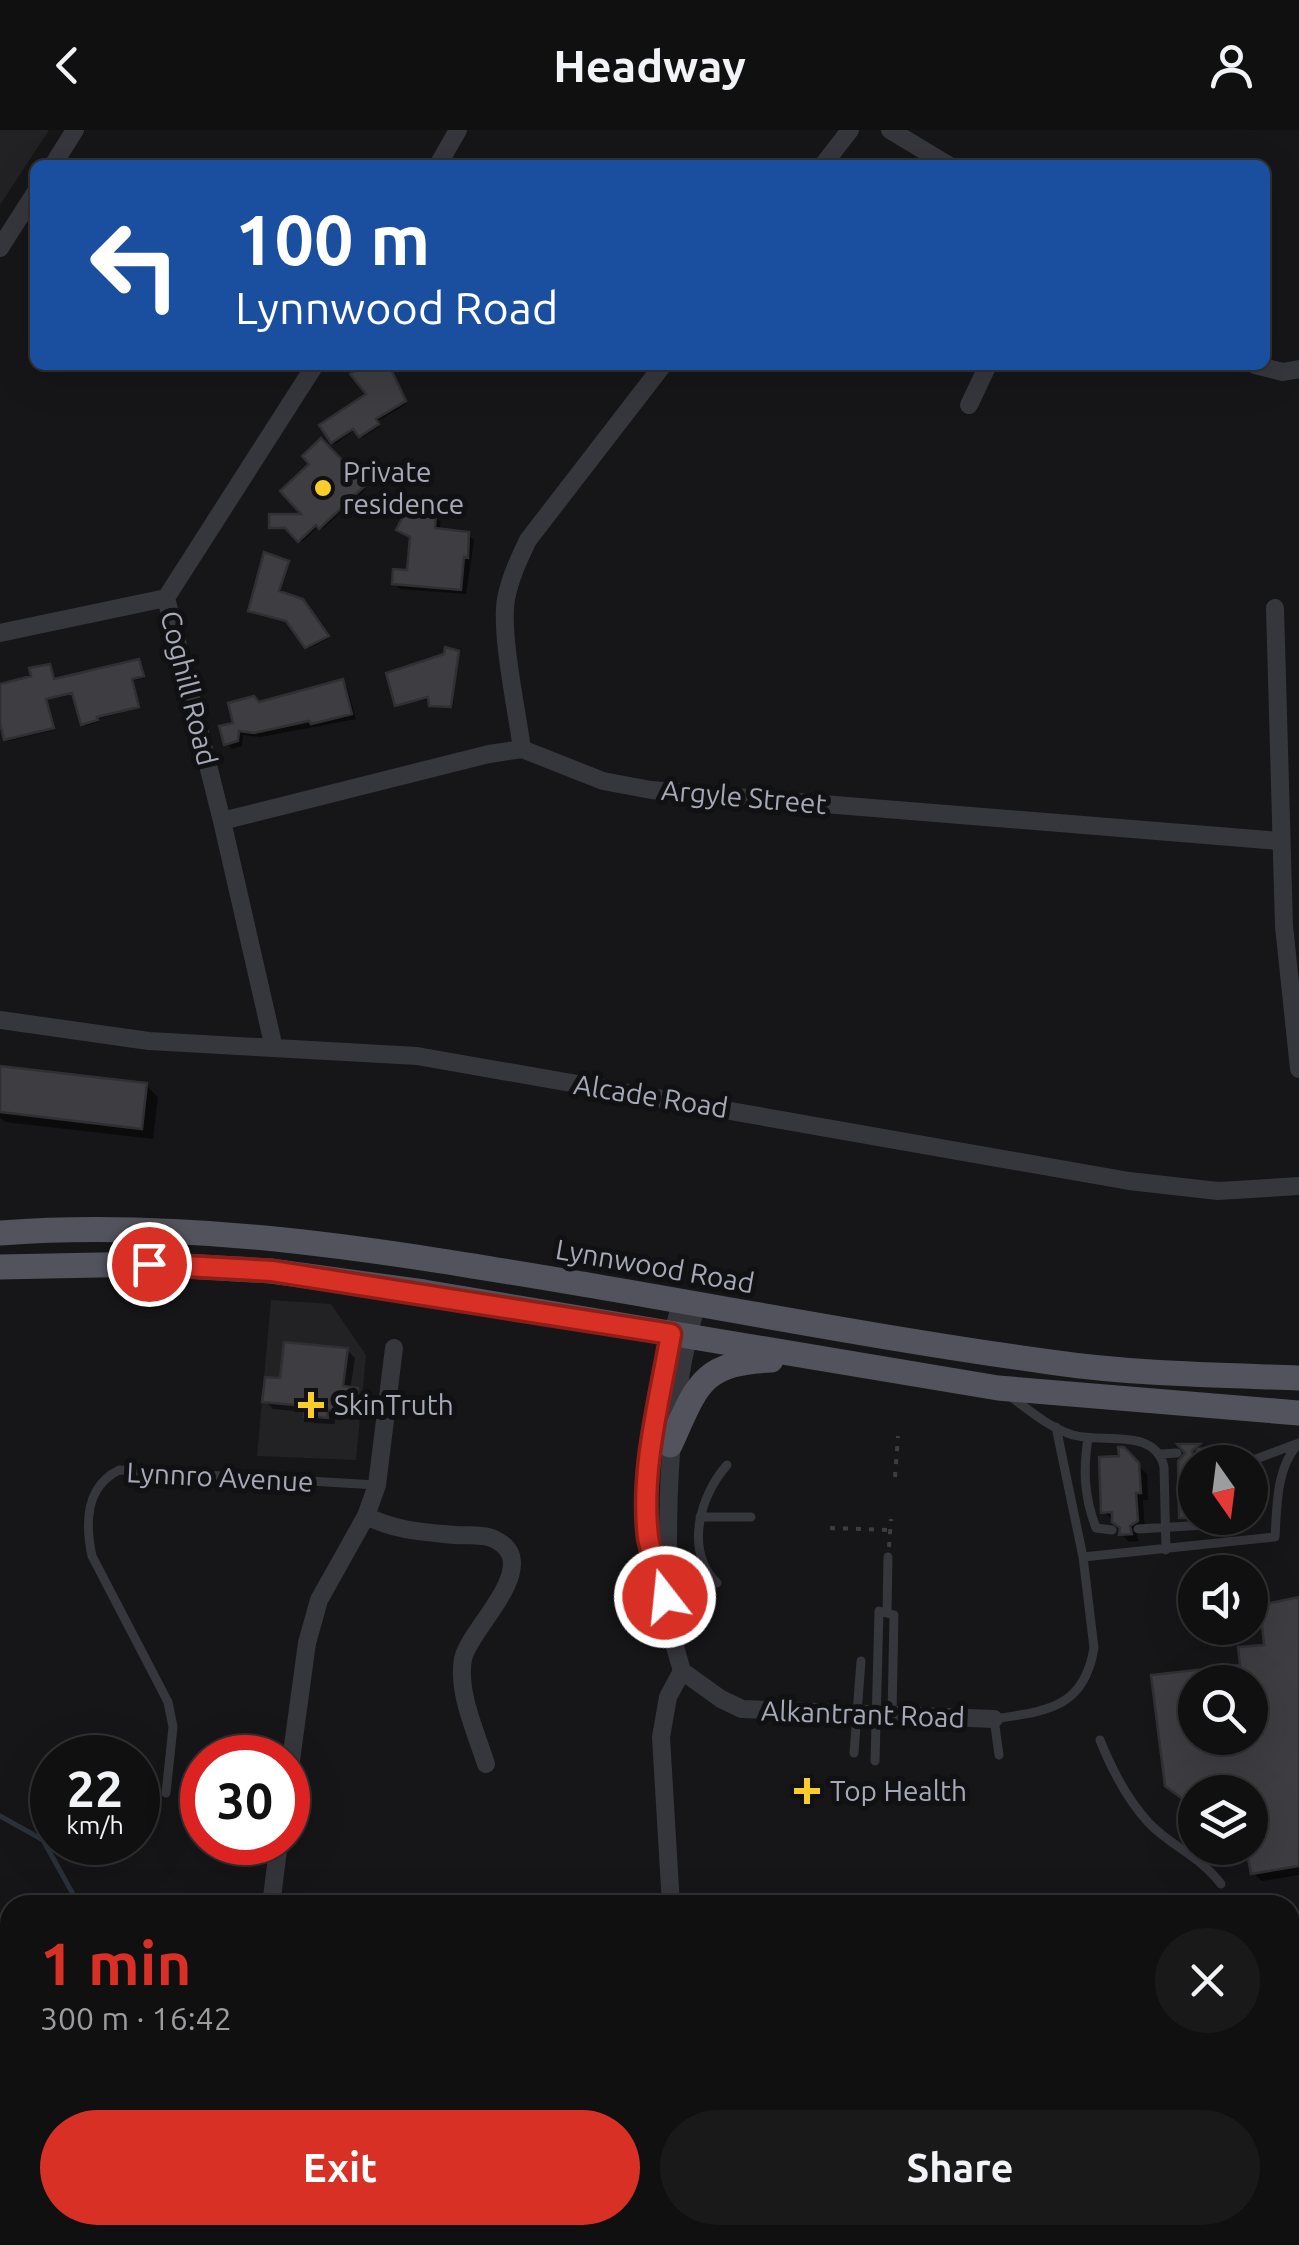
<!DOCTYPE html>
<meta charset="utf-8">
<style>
:root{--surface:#101011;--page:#19191a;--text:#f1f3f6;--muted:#9c9d9f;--line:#303031;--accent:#d93025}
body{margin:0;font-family:Ubuntu,sans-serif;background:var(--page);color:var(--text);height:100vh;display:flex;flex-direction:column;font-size:38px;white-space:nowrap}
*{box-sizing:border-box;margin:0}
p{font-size:32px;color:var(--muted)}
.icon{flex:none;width:55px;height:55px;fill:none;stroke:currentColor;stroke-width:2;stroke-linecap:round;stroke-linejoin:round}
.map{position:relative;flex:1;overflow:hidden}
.side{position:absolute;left:0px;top:1765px;width:1300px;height:350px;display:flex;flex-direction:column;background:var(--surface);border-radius:30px 30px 0 0;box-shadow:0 10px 40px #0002,0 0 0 2px var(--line)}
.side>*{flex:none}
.top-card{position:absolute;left:30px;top:30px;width:1240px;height:210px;border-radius:15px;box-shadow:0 10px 40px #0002,0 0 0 2px var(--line);background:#1a4fa0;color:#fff;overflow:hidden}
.needle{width:65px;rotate:166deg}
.fabs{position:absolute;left:1178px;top:1315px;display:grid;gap:20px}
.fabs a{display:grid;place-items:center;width:90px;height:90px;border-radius:50%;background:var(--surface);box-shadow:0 10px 40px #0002,0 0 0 2px var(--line);font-size:50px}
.speed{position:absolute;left:30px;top:1605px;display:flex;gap:20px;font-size:50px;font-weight:700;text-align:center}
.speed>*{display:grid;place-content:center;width:130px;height:130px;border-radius:50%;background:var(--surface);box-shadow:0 10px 40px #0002,0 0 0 2px var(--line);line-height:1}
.speed small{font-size:25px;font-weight:400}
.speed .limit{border:15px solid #d22;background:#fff;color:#111}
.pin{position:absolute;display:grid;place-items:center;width:85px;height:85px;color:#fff;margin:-42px;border:5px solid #fff;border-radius:50%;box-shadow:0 2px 10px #0007}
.me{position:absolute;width:110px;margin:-55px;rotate:344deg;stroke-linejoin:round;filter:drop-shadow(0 0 8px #0008)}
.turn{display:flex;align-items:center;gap:35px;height:210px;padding:0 40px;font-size:45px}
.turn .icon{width:130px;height:130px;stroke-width:2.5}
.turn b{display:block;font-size:70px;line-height:85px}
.round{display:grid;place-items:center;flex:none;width:105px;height:105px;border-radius:52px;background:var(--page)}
.overview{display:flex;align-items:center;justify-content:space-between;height:170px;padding:0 40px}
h1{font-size:60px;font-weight:700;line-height:75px;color:var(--accent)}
.button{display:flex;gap:20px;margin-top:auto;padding:20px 40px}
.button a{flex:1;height:115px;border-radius:60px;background:var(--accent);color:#fff;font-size:40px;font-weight:700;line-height:115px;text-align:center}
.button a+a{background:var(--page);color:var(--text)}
header{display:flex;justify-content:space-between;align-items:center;height:130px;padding:0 40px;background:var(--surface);font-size:45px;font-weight:700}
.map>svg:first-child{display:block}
.built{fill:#222124}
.shadow{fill:#0007;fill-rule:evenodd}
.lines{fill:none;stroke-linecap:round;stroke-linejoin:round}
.stream{stroke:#2b323c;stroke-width:5}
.building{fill:#3d3d42;stroke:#302f33;stroke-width:2.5;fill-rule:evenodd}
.path{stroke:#3c3d44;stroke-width:4;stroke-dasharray:5 8;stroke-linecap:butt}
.service{stroke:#36363d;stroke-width:9}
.minor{stroke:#36363d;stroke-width:18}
.primary{stroke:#52535c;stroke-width:25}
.route-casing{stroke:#8d1f18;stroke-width:25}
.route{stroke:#d93025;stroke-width:18}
.poi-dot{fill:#fbcd2a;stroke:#111012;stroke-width:4}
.labels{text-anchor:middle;stroke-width:10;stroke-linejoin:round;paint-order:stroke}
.poi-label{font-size:28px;fill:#a6aab8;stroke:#111012;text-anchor:start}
.street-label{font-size:28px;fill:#a6aab8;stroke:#111012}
</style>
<header><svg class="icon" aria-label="back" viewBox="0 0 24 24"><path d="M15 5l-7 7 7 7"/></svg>Headway<svg class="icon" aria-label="person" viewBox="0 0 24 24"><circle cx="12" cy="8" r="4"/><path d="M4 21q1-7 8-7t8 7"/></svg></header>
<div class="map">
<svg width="1299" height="2115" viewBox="0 0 1299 2115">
<rect width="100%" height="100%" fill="#161517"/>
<!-- built -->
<path class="built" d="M0,0H49L0,75Z
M271,1170L331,1174L366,1225L356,1330L257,1326Z"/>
<!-- shadow -->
<path class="shadow" d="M369,235H388L406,274L376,292L379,297L363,307L356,299L335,314L323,296L369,264Z
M321,312L366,359L323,399L319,396L302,412L290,399L272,397L307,386L313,335Z
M435,386L441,392L439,401L468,405L474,410L466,464L400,459L394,453L410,443L413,409L399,400Z
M288,433L280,464L302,471L328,509L309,518L290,492L250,480Z
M457,524L453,578L433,577L431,569L397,575Z
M138,531L144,548L132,551L139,578L98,589L99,592L85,596L75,564L47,570L54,600L8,611L4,598H0V556L54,552Z
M342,552L347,557L356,589L261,607L243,605L242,616L232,619L227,613L236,595L260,574Z
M0,939L146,955L158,967L153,1009L5,992L0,987Z
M347,1220L355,1228L350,1260L357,1261L365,1269L363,1290L334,1286L335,1294L314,1293L306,1282L273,1279L265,1271L282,1251Z
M1123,1320L1147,1344L1148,1370H1143L1145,1399L1137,1405L1139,1411L1129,1412L1121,1404L1122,1398L1104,1382Z
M1299,1470V1745L1262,1751L1253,1743L1248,1718L1250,1662H1195V1677L1154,1547L1242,1537L1267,1517ZM1195,1552H1250V1608H1195Z"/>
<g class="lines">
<!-- stream -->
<path class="stream" d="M0,1686L43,1710L79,1775
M54,2115L60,2105"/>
</g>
<!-- building -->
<path class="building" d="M364,235H389L406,271L376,289L379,294L359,307L353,299L331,313L319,295L366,264L350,244Z
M321,308L366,355L319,399L316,395L298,412L285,398H269V384H301L280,361L309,334L302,326Z
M411,371L436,384L435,398L469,402L468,428L464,427L461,460L392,454L393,439L407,440L410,407L396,400Z
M264,422L289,431L279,461L303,469L329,506L305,518L286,491L248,481Z
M445,517L459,521L451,577L429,576L428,567L395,576L386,543L444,524Z
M139,529L144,546L132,549L139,577L97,587L98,590L81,595L72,563L46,569L54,598L4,610L0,593V554L31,546L29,538L50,534L54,549Z
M343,549L352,584L311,594L309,591L254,603L239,601L238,611L224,615L219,596L233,593L228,573L254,566L259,572Z
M0,936L147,953L142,999L0,982Z
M284,1212L348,1218L343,1256L358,1258L356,1283L327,1280L328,1288L304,1286V1276L262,1272L265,1247L280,1248Z
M1177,1314H1200L1192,1321L1194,1327L1200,1330L1195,1332V1388H1179L1178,1331L1185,1323Z
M1118,1317H1124L1139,1333L1141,1363H1136L1138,1391L1130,1396L1132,1404L1119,1405L1120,1398L1112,1392V1382L1101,1383L1099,1327L1119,1326Z
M1299,1467V1736L1251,1744L1246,1718H1250V1662H1195V1678L1165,1656L1151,1545L1240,1535L1238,1517L1264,1515L1260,1475ZM1195,1552H1250V1608H1195Z"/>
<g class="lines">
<!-- path -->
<path class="path" d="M895,1347L898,1306
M830,1398L890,1400
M889,1417L891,1389"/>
<!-- service -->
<path class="service" d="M1011,1267C1030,1281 1050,1298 1073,1305C1103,1314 1155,1297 1164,1337L1166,1420
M1088,1308C1083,1341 1084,1366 1096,1398L1112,1400
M1200,1322H1210L1217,1332
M1161,1324L1177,1323
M1248,1332L1296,1314
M700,1387H751
M1138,1399L1206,1395L1215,1388
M1083,1427L1275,1407C1277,1376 1276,1337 1299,1313
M717,1453C684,1420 700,1366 727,1335
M887,1483L888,1427
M1100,1610C1112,1640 1126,1668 1148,1692C1170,1716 1199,1725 1221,1754
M854,1623L861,1531
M999,1625L994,1589C1046,1581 1084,1579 1094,1518L1083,1427L1056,1297
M875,1631L879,1481L894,1485L892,1584
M166,1663L173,1597L168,1572L92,1426C85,1393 85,1357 119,1340L377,1355
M1290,1856L1299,1858
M982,2105L985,2107"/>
<!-- minor -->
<path class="minor" d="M890,0L948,35
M53,35L75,0
M438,35L458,0
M823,35L850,0
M0,118L35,63
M1255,235L1283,242L1299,239
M969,275L988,235
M1275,478L1284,796L1299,939
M0,503L166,468
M522,619C517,581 500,503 506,469C510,448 519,429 528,410L663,235
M222,691L489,624L522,619L603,651L651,660L1280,711
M0,890L149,911L417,926L1129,1051L1218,1061L1299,1056
M274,918L222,691L166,468L315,235
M366,1386C396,1401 423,1402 456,1405C468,1406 484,1404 494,1409C546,1434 469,1498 463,1529C457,1562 476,1602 486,1634
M663,1445C658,1434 650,1421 648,1409C639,1350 664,1229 682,1171
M682,1541L721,1569L742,1579L994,1589
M288,1652L307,1513L319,1470L366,1386L377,1355L394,1218
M271,1775L279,1712
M671,1775L661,1607L668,1567L682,1541C673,1511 665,1482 663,1450C663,1437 669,1425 668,1412C668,1331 674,1251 697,1173
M1290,1962L1299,1926
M1290,1993L1299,1996
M689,2105V2115
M1252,2115L1254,2105"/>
<!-- primary -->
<path class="primary" d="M0,1103C200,1088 397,1123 594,1156C746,1182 897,1211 1050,1232C1132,1244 1216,1245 1299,1248
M0,1137L149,1134L271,1141L424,1162L998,1258L1299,1283
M670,1315C697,1256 700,1233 771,1230"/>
</g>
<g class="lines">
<!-- route casing -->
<g class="route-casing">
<path id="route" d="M149,1134L272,1141L671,1204C660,1269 640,1340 648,1407C651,1428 663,1443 665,1467"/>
</g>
<!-- route -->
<use href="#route" class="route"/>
</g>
<!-- markers -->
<g class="poi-dot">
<circle cx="323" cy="358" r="10"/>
<path d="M306 1260h10v10h10v10h-10v10h-10v-10h-10v-10h10z"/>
<path d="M802 1646h10v10h10v10h-10v10h-10v-10h-10v-10h10z"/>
</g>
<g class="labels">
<!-- poi labels -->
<g class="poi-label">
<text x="343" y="352">Private<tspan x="343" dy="32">residence</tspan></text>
<text x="334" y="1285">SkinTruth</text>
<text x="830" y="1671">Top Health</text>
</g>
<!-- street labels -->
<g class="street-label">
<text transform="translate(189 558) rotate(76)" y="10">Coghill Road</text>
<text transform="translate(744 667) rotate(5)" y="10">Argyle Street</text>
<text transform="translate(651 966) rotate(9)" y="10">Alcade Road</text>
<text transform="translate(655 1136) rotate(10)" y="10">Lynnwood Road</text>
<text transform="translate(220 1347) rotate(3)" y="10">Lynnro Avenue</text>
<text transform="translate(863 1584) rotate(2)" y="10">Alkantrant Road</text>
</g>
</g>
</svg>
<div class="fabs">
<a><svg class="needle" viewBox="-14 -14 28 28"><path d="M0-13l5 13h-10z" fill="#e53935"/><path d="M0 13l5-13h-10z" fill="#9c9d9f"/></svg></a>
<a><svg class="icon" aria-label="sound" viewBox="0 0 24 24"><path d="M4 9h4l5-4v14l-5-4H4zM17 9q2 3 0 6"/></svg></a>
<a><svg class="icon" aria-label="search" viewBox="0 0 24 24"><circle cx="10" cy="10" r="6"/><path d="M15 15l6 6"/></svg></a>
<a><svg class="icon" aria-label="layers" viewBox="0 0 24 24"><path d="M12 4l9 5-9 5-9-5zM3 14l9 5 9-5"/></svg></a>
</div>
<div class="speed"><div>22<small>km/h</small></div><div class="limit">30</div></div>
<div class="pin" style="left:149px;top:1134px;background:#d93025"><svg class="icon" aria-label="arrive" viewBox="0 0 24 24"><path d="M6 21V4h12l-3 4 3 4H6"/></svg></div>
<svg class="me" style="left:665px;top:1467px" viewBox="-20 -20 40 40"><circle r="17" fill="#d93025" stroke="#fff" stroke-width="3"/><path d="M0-11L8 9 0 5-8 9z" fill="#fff"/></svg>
<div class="top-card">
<div class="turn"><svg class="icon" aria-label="left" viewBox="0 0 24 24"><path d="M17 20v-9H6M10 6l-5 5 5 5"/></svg><div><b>100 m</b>Lynnwood Road</div></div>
</div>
<section class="side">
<div class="overview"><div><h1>1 min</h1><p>300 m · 16:42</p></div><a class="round"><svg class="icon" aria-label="close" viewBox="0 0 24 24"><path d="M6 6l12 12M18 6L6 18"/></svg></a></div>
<div class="button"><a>Exit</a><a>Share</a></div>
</section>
</div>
